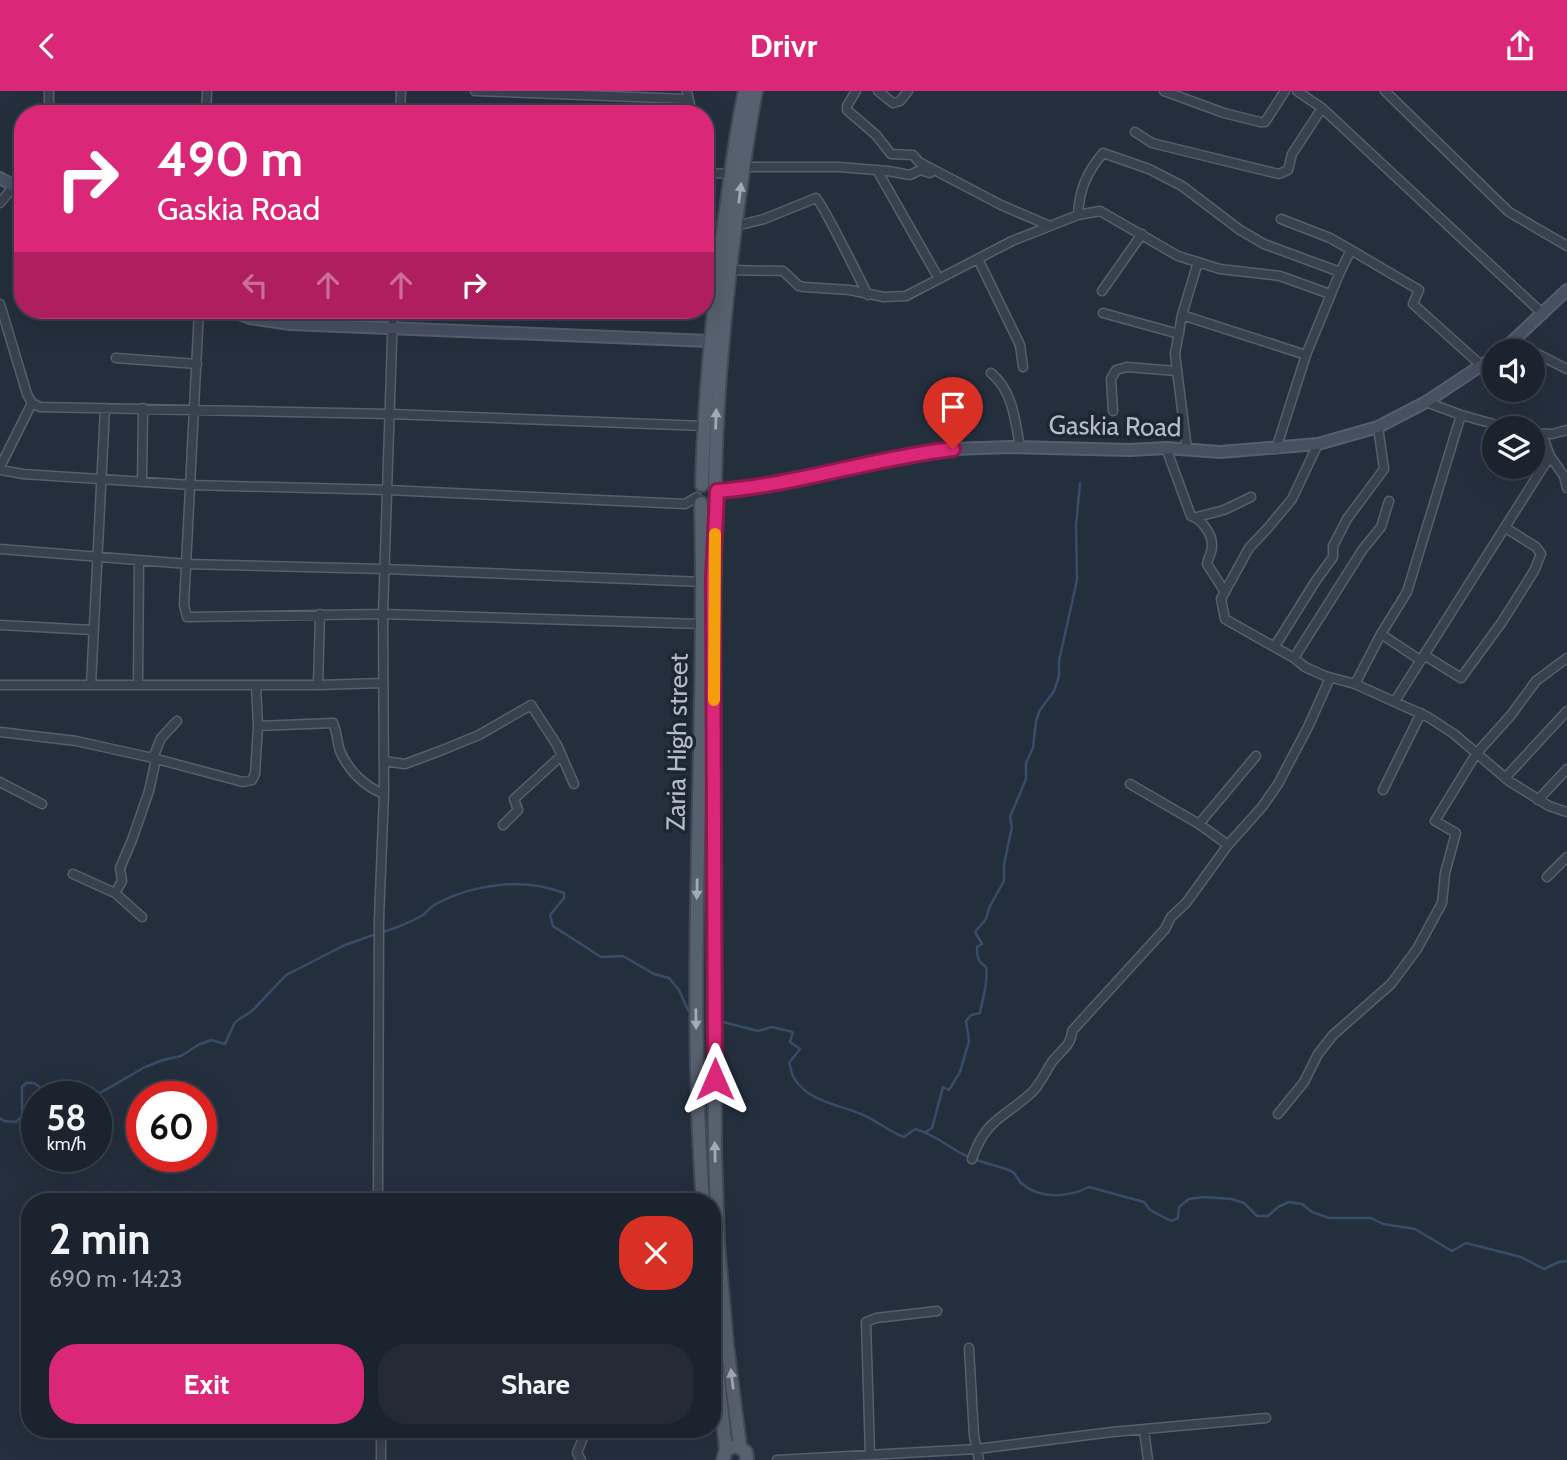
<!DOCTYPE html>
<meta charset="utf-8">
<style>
:root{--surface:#1b232e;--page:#242b36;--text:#f1f3f6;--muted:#a0a4aa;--line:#39404a;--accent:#db2777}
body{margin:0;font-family:Cabin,sans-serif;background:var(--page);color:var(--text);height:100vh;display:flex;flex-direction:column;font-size:26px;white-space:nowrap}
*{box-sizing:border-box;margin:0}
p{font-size:23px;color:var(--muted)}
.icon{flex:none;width:38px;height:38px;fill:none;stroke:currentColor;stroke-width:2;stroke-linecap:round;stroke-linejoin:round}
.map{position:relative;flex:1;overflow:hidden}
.details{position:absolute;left:21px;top:1102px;width:700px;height:245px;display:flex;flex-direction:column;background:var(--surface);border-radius:28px;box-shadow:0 7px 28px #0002,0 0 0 2px var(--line)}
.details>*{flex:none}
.guide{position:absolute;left:14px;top:14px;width:700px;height:214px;border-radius:28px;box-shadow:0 7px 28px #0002,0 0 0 2px var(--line);background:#db2777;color:#fff;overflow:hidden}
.buttons{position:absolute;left:1482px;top:248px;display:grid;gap:14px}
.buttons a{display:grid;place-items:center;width:63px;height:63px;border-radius:50%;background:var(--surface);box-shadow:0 7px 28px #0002,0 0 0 2px var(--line);font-size:35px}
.speed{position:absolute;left:21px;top:990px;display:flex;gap:14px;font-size:35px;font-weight:700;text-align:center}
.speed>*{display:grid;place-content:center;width:91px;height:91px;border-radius:50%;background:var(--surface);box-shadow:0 7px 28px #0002,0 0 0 2px var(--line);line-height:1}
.speed small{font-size:18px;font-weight:400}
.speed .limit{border:10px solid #d22;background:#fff;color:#111}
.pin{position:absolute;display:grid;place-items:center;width:60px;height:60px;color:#fff;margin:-72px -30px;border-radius:50% 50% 50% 0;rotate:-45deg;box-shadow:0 0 7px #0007}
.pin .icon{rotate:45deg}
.me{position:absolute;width:77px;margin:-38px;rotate:0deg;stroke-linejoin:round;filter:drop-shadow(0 0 5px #0008)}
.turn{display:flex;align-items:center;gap:24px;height:147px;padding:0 28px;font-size:32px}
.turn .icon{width:91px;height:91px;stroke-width:2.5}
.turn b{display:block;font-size:49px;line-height:60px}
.lanes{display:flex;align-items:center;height:66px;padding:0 28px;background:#0003;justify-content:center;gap:35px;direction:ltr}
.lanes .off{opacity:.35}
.round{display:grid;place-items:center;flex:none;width:74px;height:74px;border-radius:28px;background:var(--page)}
.summary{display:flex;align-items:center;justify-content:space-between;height:119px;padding:0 28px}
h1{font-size:42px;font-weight:700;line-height:52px}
.primary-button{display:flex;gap:14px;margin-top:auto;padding:14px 28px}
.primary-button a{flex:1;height:80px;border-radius:28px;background:var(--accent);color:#fff;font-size:28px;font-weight:700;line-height:80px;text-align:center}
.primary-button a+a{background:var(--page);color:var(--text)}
header{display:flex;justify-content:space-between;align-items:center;height:91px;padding:0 28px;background:var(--accent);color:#fff;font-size:32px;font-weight:700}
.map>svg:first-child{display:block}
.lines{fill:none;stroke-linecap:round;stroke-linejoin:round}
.stream{stroke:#394c67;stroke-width:2.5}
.street-casing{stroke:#565f6c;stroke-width:11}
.secondary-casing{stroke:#565f6c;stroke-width:14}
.primary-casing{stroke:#414a57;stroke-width:16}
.street{stroke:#38414e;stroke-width:8}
.secondary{stroke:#465061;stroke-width:10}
.primary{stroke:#56606e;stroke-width:12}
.oneway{fill:#a1aab7}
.route-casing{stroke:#8e194d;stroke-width:18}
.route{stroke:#db2777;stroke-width:12}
.slow{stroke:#f59e0b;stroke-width:12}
.labels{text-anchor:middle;stroke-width:7;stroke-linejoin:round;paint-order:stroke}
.street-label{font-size:26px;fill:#b4bcc9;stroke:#1d2633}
</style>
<header><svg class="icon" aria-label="back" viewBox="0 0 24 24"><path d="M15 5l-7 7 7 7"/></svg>Drivr<svg class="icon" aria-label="share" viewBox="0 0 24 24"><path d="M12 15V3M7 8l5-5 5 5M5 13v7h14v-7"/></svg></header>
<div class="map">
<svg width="1567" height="1369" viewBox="0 0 1567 1369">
<rect width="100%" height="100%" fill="#242f3e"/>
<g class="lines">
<!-- stream -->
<path class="stream" d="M382,841C394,838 413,830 423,824C427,820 431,816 436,813C473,793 525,786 564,802V807L550,824L553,835L601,866L623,865L654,883L669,887L679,899L688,919L693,921
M719,930L758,940L772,936L793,941L790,951L800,958L789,972C791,976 791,983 794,987C807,1010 839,1014 861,1023C876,1029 888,1040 904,1046L915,1038C935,1043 950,1058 969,1066C982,1072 997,1074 1011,1080C1016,1082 1017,1088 1021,1092C1040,1109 1069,1106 1089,1096L1144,1111L1150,1119L1171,1130L1178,1127L1179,1116L1189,1108L1204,1106L1231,1108L1244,1112L1257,1125H1268L1278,1116L1289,1111L1302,1113L1312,1121L1329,1127H1371L1383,1133L1415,1138L1452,1160L1466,1152L1521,1166L1544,1178L1559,1171L1567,1170
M93,1006L145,976L163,969L181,965L198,954L211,949L225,953L235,931L252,920L286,884L345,854L376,843
M0,1027L4,1030L16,1031L22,1025V996L26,992H34L41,997L42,1006
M926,1041L932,1037L943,996L949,999L960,981L969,950L966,930L971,924L980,922C983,906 988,892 986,876C978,871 977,866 977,856L982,853L975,841L986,828L989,817L1004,790V773L1012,736L1010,726L1026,688V672L1033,657L1036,630L1040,619L1054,600L1059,585V570L1077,489L1076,435L1080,392"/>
<!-- street casing -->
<g class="street-casing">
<path id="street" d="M475,0L687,8
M687,0L692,23
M856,0L847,15V19L876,44L891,63L913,64L919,71L1001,114L1050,135
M878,0L893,12L900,10L908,0
M1164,0L1224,22L1260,31H1265L1285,0
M1297,0L1322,17L1543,223
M1385,0L1509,121L1567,155
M49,23V0
M206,23L207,0
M400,23L401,0
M1135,41L1152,52L1279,83L1288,79L1292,63L1322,17
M705,69L709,82L731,83
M744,76H839L888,80L910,84L920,79L930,82
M877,79L939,188
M0,112L14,95
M1078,124C1079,99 1087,81 1103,62L1149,78L1182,95L1240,139L1264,153L1340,181L1306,264L1276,358
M1281,128L1330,147L1351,159L1340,181
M736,135L764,128L816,107C822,111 860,189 868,204
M1351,159L1419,199L1413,213L1482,275
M705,168L720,169
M978,168L1020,254L1023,276
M730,179L783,180L799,195L804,196L850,199L884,206L906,205L1012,150L1078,124L1100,120L1178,165L1220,178L1280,185L1330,203
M1102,200L1142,143
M0,213L27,303L32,312L40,316L390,323L704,335
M199,219L184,514L187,526L383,523L702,533
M1103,222L1179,243
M1182,224L1306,264
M1514,251L1567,278
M116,267L197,273
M991,282C1013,300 1015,329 1020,356
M1426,311L1461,324L1512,338
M1113,320L1111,288L1116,279L1127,276L1176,280
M1533,342L1552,343L1567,339
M1542,343L1550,365L1564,385L1567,397
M1318,353L1292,408L1267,438L1249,457L1227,497L1221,508L1225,528L1294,567L1305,576L1325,585L1355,593L1428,626L1454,643L1509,690L1549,715L1567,721
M1166,357L1191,425C1201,428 1213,443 1212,456C1212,461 1208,467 1207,473L1225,501
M1187,358L1175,263L1182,224L1198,171
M0,376L32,312
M0,379L23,383L191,394L388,399L685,413L697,406
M142,391L143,317
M1197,426L1224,419L1251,406
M0,458L188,473L385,478L703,491
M0,534L93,539
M1381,543L1420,569
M1275,555L1315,491L1333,466V455L1347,428L1384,378L1378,336
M1424,564L1461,587L1502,531L1534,480L1541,463L1536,456L1506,437
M1294,567L1363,458L1381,436L1389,410
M1355,593L1381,543L1407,501L1461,324
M0,594H318L383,592
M91,594L105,317
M138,594L139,470
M318,594L320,523
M1395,610L1550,365
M258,635L333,632C337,641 337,651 340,660C348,679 365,696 384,703
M0,641L76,650L153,667L243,691L252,689L255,683L258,635L256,594
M153,667L161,647L177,630
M384,670L405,673L440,660L479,644L531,614L557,654L574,693
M1505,687L1567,620
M0,691L42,713
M1130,693L1199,733L1228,754
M1383,699L1421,622
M1538,709L1567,678
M1199,733L1256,665
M503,734L518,719L514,708L561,665
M73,783L115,802L122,790L120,777L132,749L149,700L156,668
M1547,786L1567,766
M115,802L142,826
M1278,1023L1304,991L1318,963L1333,944L1391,893L1417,858L1442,812L1445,782L1456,742L1435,730L1476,663L1511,624L1536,590L1567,567
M972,1068C986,1028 1002,1028 1030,1003C1040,995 1045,981 1052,971C1060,960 1072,954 1072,940L1165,838L1171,826L1186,812L1228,754L1262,716L1278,693L1308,636L1330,587
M378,1111L379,828L384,703L383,523L393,219
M969,1257L974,1345L979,1369
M381,1339V1369
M1144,1339L1148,1369
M870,1364L866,1231L876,1227L937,1220
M581,1369L577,1362L586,1339
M777,1369L977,1358L1112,1341L1266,1327"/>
</g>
<!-- secondary casing -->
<g class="secondary-casing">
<path id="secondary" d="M0,87L23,100
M228,219L250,227L290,233L710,250
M1501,261L1567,199
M717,400L769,394L877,370L953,358L1011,356L1130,359L1166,357L1220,361L1318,353L1378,336L1426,311L1494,266"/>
</g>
<!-- primary casing -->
<g class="primary-casing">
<path id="primary" d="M702,394C704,311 712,230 722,148C729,99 734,49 745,0
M715,396C716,309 724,224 735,138C741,92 747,46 756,0
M715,410L713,710L715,1061L718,1152L727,1254L740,1356
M701,412C707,645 686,878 703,1111
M712,1232L726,1358
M723,1369L726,1358L737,1355L746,1361L747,1369"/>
</g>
<!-- street -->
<use href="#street" class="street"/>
<!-- secondary -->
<use href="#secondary" class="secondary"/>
<!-- primary -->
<use href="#primary" class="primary"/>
</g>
<!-- one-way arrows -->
<defs><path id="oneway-solid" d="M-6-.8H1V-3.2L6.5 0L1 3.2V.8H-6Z" transform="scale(1.75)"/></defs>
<g class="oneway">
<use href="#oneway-solid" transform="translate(740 102) rotate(-83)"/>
<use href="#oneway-solid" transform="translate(716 328) rotate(-88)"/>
<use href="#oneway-solid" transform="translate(697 798) rotate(91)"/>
<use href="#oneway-solid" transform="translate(696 928) rotate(89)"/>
<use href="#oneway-solid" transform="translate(715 1061) rotate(-91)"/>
<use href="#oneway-solid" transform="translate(732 1288) rotate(-97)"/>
</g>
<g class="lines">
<!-- route casing -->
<g class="route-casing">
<path id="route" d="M715,988L713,488L717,400C797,394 873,367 953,358"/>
</g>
<!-- route -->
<use href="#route" class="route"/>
<!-- slow -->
<path class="slow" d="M714,609L715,443"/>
</g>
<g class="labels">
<!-- street labels -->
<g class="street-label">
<text transform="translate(1115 335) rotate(1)" y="9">Gaskia Road</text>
<text transform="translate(677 651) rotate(-89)" y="9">Zaria High street</text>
</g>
</g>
</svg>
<div class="buttons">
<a><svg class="icon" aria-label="sound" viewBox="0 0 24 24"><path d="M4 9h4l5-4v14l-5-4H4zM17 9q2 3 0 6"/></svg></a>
<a><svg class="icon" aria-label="layers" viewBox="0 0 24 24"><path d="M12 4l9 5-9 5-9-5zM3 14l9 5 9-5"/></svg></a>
</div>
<div class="speed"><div>58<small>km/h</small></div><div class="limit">60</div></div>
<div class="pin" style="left:953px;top:358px;background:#d93025"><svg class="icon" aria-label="arrive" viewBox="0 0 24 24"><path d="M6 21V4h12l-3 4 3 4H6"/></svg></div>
<svg class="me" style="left:715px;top:988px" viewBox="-20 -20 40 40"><path d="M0-17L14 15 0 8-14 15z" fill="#db2777" stroke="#fff" stroke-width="4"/></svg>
<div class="guide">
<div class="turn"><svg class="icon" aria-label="right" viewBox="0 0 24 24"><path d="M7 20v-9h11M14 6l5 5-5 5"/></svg><div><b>490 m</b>Gaskia Road</div></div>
<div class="lanes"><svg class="icon off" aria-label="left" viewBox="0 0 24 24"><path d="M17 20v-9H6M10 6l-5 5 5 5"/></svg><svg class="icon off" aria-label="ahead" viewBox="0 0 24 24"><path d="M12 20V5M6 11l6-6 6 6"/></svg><svg class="icon off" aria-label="ahead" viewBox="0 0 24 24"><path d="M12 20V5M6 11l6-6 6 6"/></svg><svg class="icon" aria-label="right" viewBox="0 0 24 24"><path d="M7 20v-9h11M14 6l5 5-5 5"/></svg></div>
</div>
<section class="details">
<div class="summary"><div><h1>2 min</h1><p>690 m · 14:23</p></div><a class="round" style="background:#d93025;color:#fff"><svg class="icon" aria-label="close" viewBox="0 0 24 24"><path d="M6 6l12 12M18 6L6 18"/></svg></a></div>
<div class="primary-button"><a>Exit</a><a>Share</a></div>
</section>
</div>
